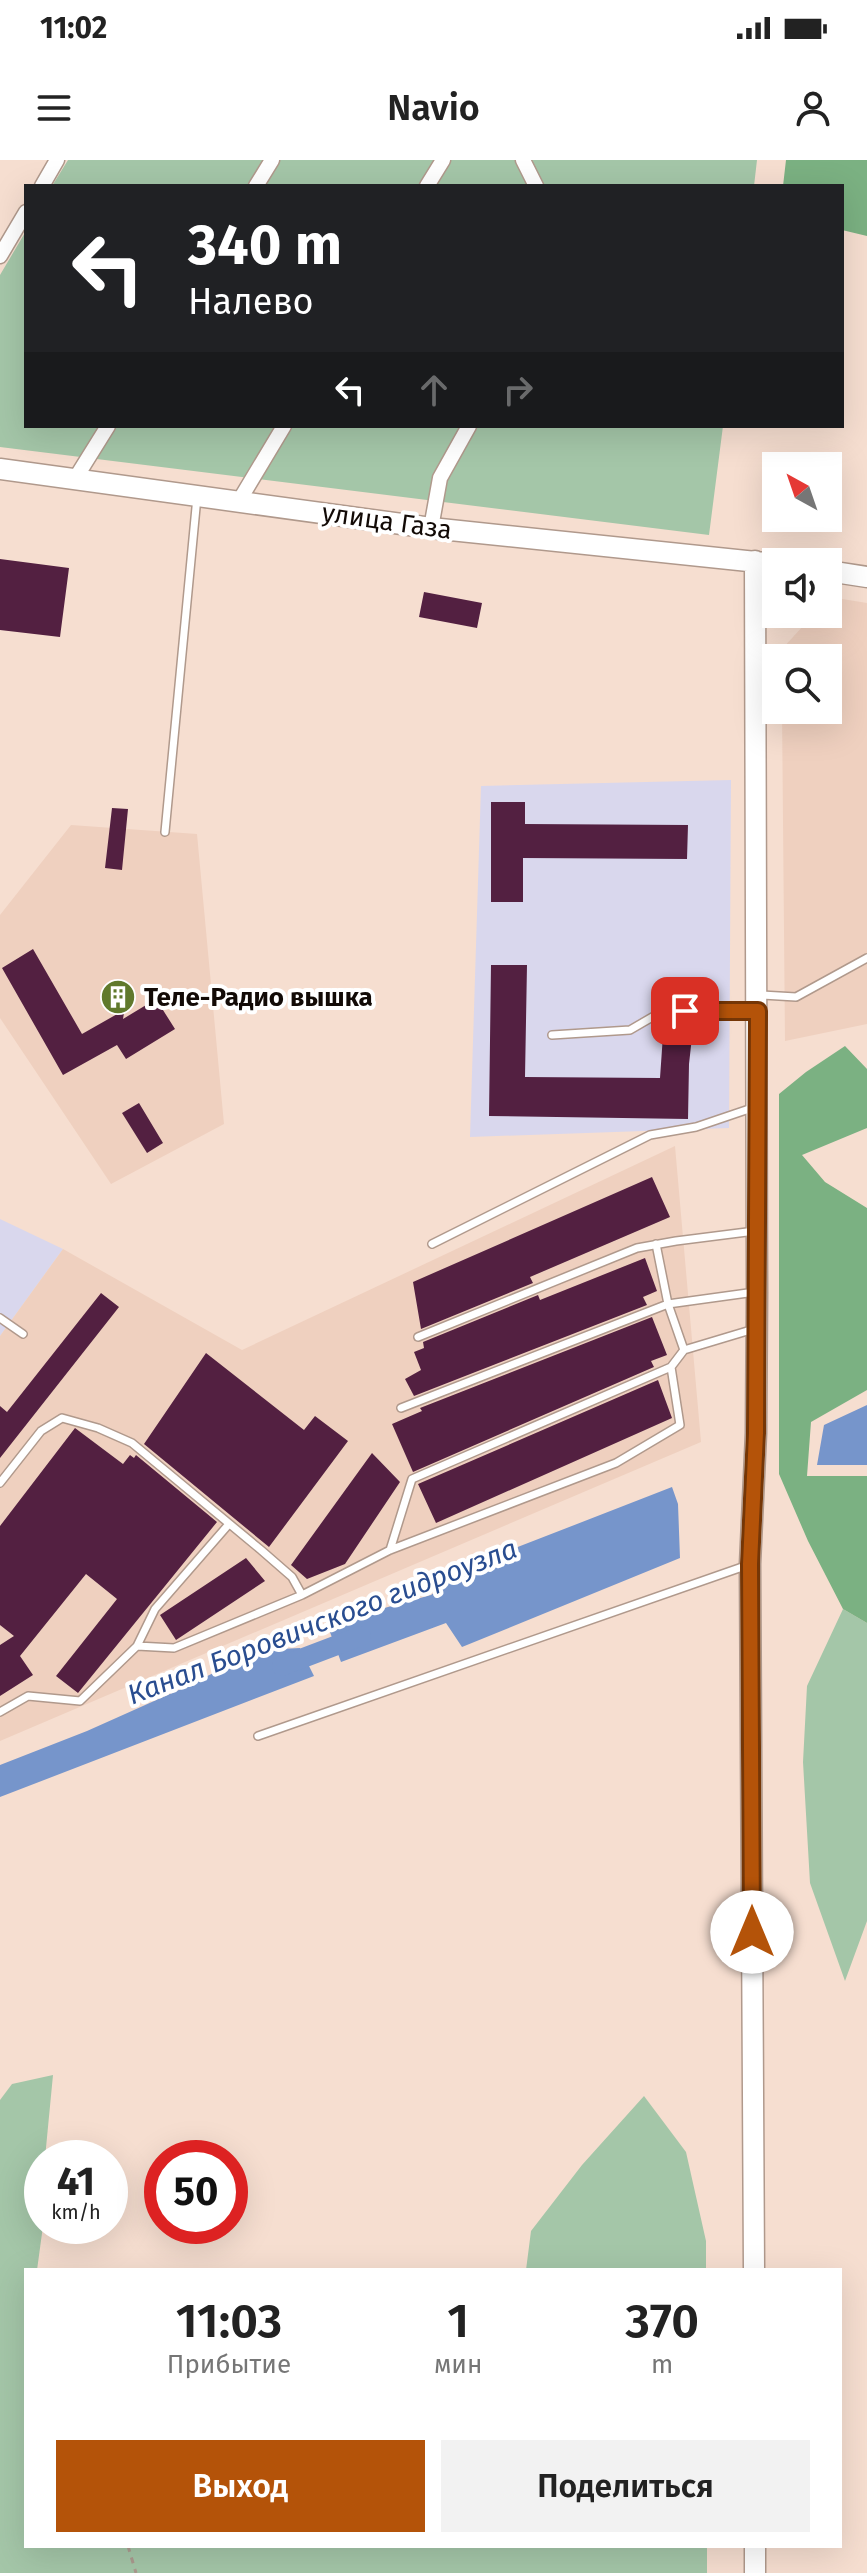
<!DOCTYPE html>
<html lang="ru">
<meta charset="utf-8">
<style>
:root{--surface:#fff;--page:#f2f2f2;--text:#222;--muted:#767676;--accent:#b45309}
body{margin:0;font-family:"Fira Sans",sans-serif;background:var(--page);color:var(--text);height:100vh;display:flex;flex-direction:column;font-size:30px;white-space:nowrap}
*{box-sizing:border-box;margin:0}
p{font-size:26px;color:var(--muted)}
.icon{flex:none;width:44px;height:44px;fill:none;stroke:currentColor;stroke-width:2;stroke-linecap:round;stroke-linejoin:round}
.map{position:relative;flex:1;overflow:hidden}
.details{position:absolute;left:24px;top:2108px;width:818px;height:280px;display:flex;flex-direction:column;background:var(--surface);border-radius:0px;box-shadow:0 8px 32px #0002}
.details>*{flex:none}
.hud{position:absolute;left:24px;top:24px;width:820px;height:244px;border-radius:0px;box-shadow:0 8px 32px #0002;background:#202124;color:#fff;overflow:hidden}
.needle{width:52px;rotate:320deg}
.controls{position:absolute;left:762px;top:292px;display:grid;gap:16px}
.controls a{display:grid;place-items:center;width:80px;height:80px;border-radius:0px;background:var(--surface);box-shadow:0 8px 32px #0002;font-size:40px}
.speed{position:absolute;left:24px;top:1980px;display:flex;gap:16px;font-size:40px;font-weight:700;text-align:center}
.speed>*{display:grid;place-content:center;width:104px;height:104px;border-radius:50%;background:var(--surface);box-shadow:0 8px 32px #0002;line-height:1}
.speed small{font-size:20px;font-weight:400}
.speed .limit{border:12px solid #d22;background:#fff;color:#111}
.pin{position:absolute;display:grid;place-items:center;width:68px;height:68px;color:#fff;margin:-34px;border-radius:16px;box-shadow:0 4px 12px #0006}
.me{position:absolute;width:88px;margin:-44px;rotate:0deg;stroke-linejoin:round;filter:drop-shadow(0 0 6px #0008)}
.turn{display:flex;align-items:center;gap:28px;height:168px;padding:0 32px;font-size:36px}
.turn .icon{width:104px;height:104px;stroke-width:2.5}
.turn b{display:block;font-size:56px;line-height:68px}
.lanes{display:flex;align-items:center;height:76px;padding:0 32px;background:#0003;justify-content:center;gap:40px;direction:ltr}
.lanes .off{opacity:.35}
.eta{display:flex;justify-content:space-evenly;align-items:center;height:136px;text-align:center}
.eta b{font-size:48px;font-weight:600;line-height:56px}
.primary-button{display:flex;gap:16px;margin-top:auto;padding:16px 32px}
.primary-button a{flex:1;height:92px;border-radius:0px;background:var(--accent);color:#fff;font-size:32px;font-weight:600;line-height:92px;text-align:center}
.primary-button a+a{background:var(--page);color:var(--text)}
.status{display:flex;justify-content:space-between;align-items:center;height:56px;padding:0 40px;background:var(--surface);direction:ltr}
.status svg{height:22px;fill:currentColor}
header{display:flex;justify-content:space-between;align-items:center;height:104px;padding:0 32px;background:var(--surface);font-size:36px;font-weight:600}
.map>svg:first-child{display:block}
.commercial{fill:#d9d7ed}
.built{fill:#efd0bf}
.green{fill:#a4c6a8}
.forest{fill:#7bb182}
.water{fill:#7695cb}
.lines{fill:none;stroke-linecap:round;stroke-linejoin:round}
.canal{stroke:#7695cb;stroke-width:20}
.building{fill:#532041}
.lane-casing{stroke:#b0998c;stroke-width:10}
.street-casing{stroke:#b0998c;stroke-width:17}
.secondary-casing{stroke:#b0998c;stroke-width:23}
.path{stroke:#ac9a8f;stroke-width:3;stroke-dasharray:6 6;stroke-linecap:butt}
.lane{stroke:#fff;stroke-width:7}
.street{stroke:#fff;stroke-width:14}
.secondary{stroke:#fff;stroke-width:20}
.route-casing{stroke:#753606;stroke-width:20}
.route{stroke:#b45309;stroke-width:14}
.labels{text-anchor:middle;stroke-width:8;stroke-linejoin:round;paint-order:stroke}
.street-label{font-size:26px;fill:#120a06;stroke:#fff}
.poi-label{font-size:26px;font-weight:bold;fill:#120a06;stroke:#fff;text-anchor:start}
.water-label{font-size:28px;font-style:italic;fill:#294d90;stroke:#fff}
</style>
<div class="status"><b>11:02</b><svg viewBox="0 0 49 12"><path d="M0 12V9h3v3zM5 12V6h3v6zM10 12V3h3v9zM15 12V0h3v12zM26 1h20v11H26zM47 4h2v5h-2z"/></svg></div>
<header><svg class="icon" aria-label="menu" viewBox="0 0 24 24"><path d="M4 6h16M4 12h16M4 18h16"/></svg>Navio<svg class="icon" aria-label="person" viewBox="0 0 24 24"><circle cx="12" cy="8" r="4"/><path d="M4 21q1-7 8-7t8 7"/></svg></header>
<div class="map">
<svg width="867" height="2413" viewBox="0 0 867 2413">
<rect width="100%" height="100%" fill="#f6ded0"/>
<!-- commercial -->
<path class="commercial" d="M731,620L729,968L470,977L481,626Z
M0,1059L63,1089L0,1176Z"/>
<!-- built -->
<path class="built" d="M830,437L867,443V864L785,881L782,550H828V498H782V489L814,454H828Z
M71,665L197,674L224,964L111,1024L0,858V755Z
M675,986L701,1282L0,1581V1176L63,1089L242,1190Z"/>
<!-- green -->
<path class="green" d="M68,0H757L754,26H52Z
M26,71V266H723L709,375L0,287V115Z
M843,1449L867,1463V1761L845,1821L810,1723L803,1602L807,1526Z
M53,1915L45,1998H42L43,2066L37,2110H26V2386H707V2413H0V1940L12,1924Z
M644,1936L686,1992L706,2081V2110H526L531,2071L582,2005Z"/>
<!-- forest -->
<path class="forest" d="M786,0H867V76L842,70V26H783Z
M845,886L867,909V968L802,995L825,1022L867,1048V1230L811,1262L807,1316H867V1463L843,1449L808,1381L779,1314V934L806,912Z"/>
<!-- water -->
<path class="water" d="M867,1245V1305H817L824,1265Z
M672,1327L678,1344L680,1398L462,1487L446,1463L341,1502L327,1464L431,1435L464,1408Z
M300,1488L314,1516L0,1637V1605L87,1571L181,1529L260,1490Z"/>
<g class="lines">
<!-- canal -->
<path class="canal" d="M282,1506L361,1476"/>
</g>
<!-- building -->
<path class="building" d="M0,399L69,408L60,477L0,470Z
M424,432L482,443L477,468L419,457Z
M491,642H525V664L688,665L687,699L523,698V742H491Z
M112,648L128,649L122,710L105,708Z
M33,789L82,874L119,853L110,840V835L114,830L119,829L127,835L123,859L156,839L175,869L126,899L117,885L63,915L2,808Z
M491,805H527L525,917L660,918L663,875L692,877L689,904L688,959L489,956Z
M139,943L163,983L147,993L122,953Z
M652,1017L670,1057L530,1117L533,1123L421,1169L413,1122Z
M645,1098L657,1131L643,1137L647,1145L414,1236L405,1219L421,1210L414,1192L424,1188L423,1182L538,1135L540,1140Z
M101,1133L119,1147L0,1298V1246L7,1252Z
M652,1157L667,1195L651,1201L654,1207L413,1312L392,1264L422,1251L420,1248Z
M206,1193L304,1270L315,1256L348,1281L269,1387L144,1284Z
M658,1220L672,1258L436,1363L418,1324Z
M75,1268L123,1304L130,1295L134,1298L136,1295L217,1362L78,1533L56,1516L117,1439L86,1414L20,1496L33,1515L0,1536V1485L14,1476L0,1465V1366Z
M372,1293L400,1322L345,1404L307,1419L291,1405Z
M246,1398L265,1421L176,1480L160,1455Z"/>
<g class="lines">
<!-- lane casing -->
<g class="lane-casing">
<path id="lane" d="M165,672L197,337
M760,835L796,837L867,798
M552,875L630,870L661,852L755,851
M432,1084L650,975L696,967L755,947
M656,1084L668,1144L684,1190
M0,1158L23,1174
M418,1177L637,1088L676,1081L755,1071
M401,1248L668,1144L755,1132
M0,1323L41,1271L62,1258L98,1268L132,1283L261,1390L292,1417L302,1435
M390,1390L412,1319L671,1207
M137,1486L155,1449L229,1364
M0,1552L28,1536L80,1541L137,1486L174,1488L302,1435L390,1390L616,1303L680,1265L671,1207L684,1190L754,1169
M258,1576L748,1405"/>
</g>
<!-- street casing -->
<g class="street-casing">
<path id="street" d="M523,0L536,26
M42,26L57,0
M256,26L272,0
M427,26L443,0
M0,96L26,52
M75,319L108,266
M239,341L284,266
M431,368L440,318L469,266"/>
</g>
<!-- secondary casing -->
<g class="secondary-casing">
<path id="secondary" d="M0,309L431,368L776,404
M828,411L867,417
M754,2110L750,1404L756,1273L757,1132L755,401
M755,2386V2413"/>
</g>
<!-- path -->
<path class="path" d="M128,2386L136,2413"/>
<!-- lane -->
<use href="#lane" class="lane"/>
<!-- street -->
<use href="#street" class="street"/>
<!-- secondary -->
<use href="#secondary" class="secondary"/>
</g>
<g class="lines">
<!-- route casing -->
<g class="route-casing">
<path id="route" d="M685,851H758L756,1273L750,1404L752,1772"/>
</g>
<!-- route -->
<use href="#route" class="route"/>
</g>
<!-- icons -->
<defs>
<g id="building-disc" transform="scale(1.8)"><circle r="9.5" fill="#60792c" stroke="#fff"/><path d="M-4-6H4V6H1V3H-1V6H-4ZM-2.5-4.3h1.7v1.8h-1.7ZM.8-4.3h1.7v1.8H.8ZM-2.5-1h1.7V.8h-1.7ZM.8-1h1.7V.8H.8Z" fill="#fff"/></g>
</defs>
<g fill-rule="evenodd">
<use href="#building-disc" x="118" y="837"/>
</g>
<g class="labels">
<!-- street labels -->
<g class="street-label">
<text transform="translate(387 361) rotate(8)" y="9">улица Газа</text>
</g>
<!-- poi labels -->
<g class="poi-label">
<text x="144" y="846">Теле-Радио вышка</text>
</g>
<!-- water labels -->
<g class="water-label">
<text transform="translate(322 1461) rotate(-21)" y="10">Канал Боровичского гидроузла</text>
</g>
</g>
</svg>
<div class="controls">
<a><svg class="needle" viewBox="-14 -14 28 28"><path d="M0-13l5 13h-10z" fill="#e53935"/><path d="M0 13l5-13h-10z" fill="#767676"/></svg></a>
<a><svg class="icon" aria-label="sound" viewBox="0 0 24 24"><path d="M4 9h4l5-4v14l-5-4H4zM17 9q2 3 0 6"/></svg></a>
<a><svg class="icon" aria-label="search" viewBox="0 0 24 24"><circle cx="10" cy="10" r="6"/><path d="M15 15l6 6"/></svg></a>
</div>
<div class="speed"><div>41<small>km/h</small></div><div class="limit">50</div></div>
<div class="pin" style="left:685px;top:851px;background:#d93025"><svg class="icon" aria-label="arrive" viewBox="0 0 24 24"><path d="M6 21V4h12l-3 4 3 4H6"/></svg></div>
<svg class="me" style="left:752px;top:1772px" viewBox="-20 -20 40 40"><circle r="19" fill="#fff"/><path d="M0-13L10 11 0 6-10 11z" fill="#b45309"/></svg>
<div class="hud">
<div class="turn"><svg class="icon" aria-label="left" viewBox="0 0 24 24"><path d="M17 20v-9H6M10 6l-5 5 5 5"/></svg><div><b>340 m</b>Налево</div></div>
<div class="lanes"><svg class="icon" aria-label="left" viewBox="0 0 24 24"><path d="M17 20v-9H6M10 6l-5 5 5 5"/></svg><svg class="icon off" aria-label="ahead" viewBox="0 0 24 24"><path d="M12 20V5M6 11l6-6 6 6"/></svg><svg class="icon off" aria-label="right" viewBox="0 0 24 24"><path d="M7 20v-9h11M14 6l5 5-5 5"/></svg></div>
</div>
<section class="details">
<div class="eta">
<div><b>11:03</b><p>Прибытие</p></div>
<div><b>1</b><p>мин</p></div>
<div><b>370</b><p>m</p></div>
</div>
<div class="primary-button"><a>Выход</a><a>Поделиться</a></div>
</section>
</div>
